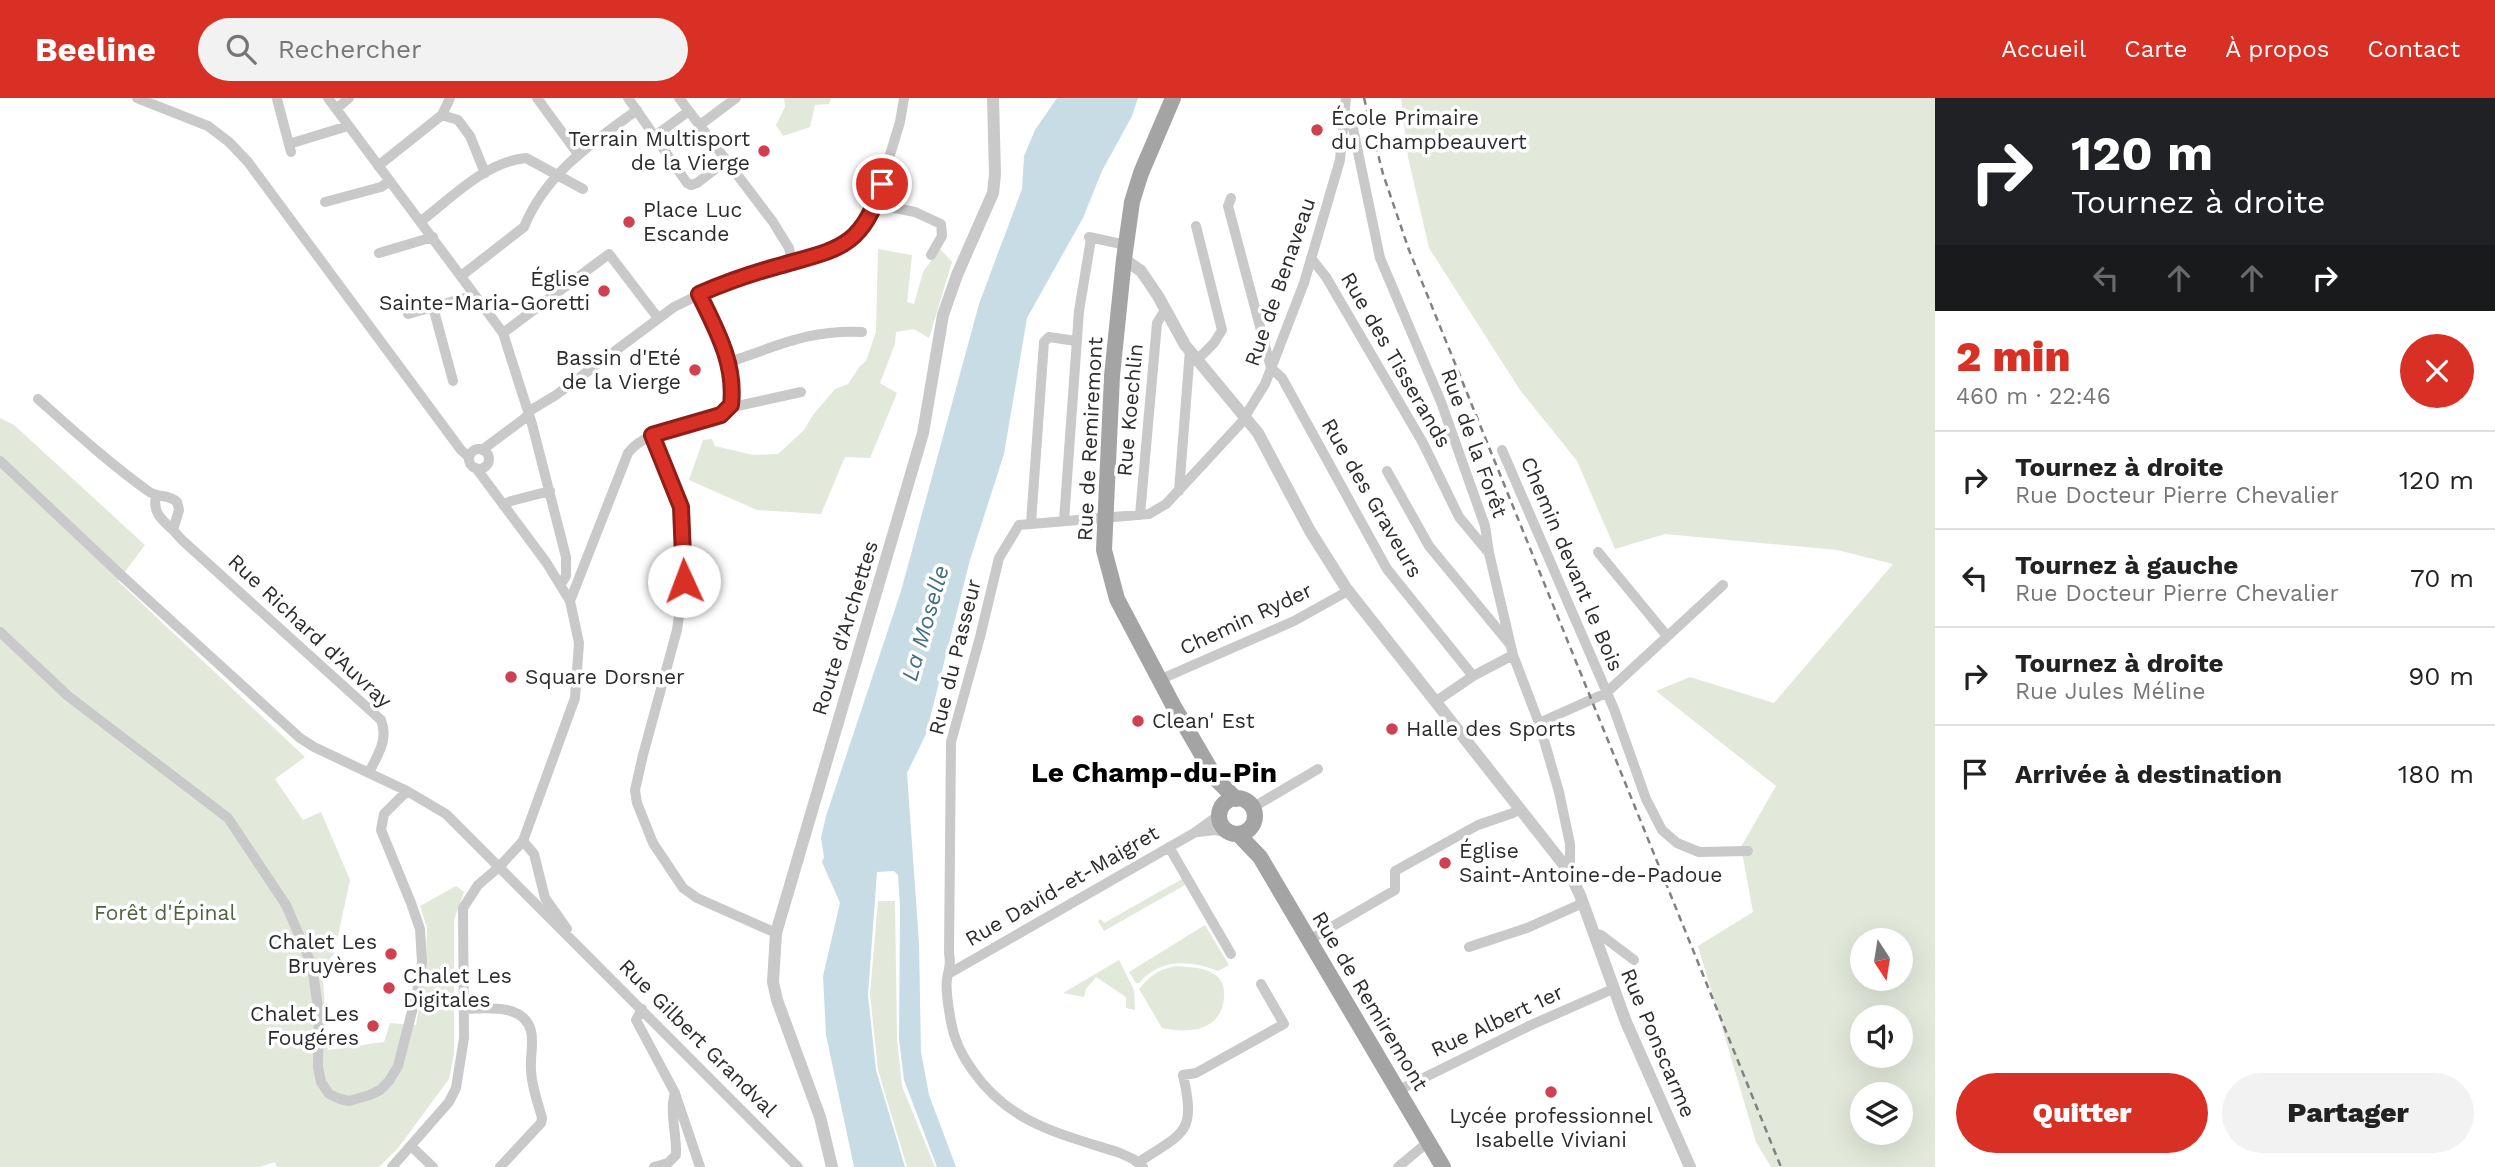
<!DOCTYPE html>
<html lang="fr">
<meta charset="utf-8">
<style>
:root{--surface:#fff;--page:#f2f2f2;--text:#222;--muted:#767676;--line:#e0e0e0;--accent:#d93025}
body{margin:0;font-family:"Work Sans",sans-serif;background:var(--page);color:var(--text);height:100vh;display:flex;flex-direction:column;font-size:26px;white-space:nowrap}
*{box-sizing:border-box;margin:0}
p{font-size:23px;color:var(--muted)}
.icon{flex:none;width:38px;height:38px;fill:none;stroke:currentColor;stroke-width:2;stroke-linecap:round;stroke-linejoin:round}
.map{position:relative;flex:1;overflow:hidden}
.drawer{display:flex;flex-direction:column;background:var(--surface);width:560px}
.drawer>*{flex:none}
.guide{background:#202124;color:#fff;overflow:hidden}
.needle{width:46px;rotate:168deg}
.tools{position:absolute;left:1850px;top:830px;display:grid;gap:14px}
.tools a{display:grid;place-items:center;width:63px;height:63px;border-radius:50%;background:var(--surface);box-shadow:0 7px 28px #0002;font-size:35px}
.pin{position:absolute;display:grid;place-items:center;width:60px;height:60px;color:#fff;margin:-30px;border:4px solid #fff;border-radius:50%;box-shadow:0 2px 7px #0007}
.me{position:absolute;width:77px;margin:-38px;rotate:358deg;stroke-linejoin:round;filter:drop-shadow(0 0 5px #0008)}
.turn{display:flex;align-items:center;gap:24px;height:147px;padding:0 21px;font-size:32px}
.turn .icon{width:91px;height:91px;stroke-width:2.5}
.turn b{display:block;font-size:49px;line-height:60px}
.lanes{display:flex;align-items:center;height:66px;padding:0 21px;background:#0003;justify-content:center;gap:35px;direction:ltr}
.lanes .off{opacity:.35}
.round{display:grid;place-items:center;flex:none;width:74px;height:74px;border-radius:37px;background:var(--page)}
.overview{display:flex;align-items:center;justify-content:space-between;height:119px;padding:0 21px}
h1{font-size:42px;font-weight:800;line-height:52px;color:var(--accent)}
.cta{display:flex;gap:14px;margin-top:auto;padding:14px 21px}
.cta a{flex:1;height:80px;border-radius:42px;background:var(--accent);color:#fff;font-size:28px;font-weight:800;line-height:80px;text-align:center}
.cta a+a{background:var(--page);color:var(--text)}
ul{padding:0;list-style:none}
li{display:flex;align-items:center;gap:21px;height:98px;padding:0 21px;border-top:2px solid var(--line)}
li div{flex:1}
li b{display:block;font-size:26px}
li em{font-style:normal}
header{display:flex;align-items:center;gap:42px;box-sizing:border-box;height:98px;padding:0 35px;background:var(--accent);color:#fff}
header strong{font-size:33px}
nav{display:flex;gap:38px;margin-inline-start:auto;font-size:24px}
.search{width:490px;height:63px;background:var(--page);display:flex;align-items:center;gap:18px;box-sizing:border-box;padding:0 24px;border-radius:38px;color:var(--muted);font-size:26px}
main{display:flex;flex:1;min-height:0}
.map>svg:first-child{display:block}
.green{fill:#e2e8da;fill-rule:evenodd}
.water{fill:#c8dce6}
.lines{fill:none;stroke-linecap:round;stroke-linejoin:round}
.minor{stroke:#c9c9c9;stroke-width:10}
.tertiary{stroke:#c9c9c9;stroke-width:12}
.primary{stroke:#a4a4a4;stroke-width:16}
.rail{stroke:#818181;stroke-width:2.5;stroke-dasharray:7 5;stroke-linecap:butt}
.route-casing{stroke:#8d1f18;stroke-width:18}
.route{stroke:#d93025;stroke-width:12}
.poi-dot{fill:#d04051;stroke:#fff;stroke-width:2.5}
.labels{text-anchor:middle;stroke-width:7;stroke-linejoin:round;paint-order:stroke}
.poi-label{font-size:21px;fill:#2c2c2c;stroke:#fff;text-anchor:start}
.street-label{font-size:21px;fill:#2c2c2c;stroke:#fff}
.park-label{font-size:21px;fill:#51623f;stroke:#fff}
.water-label{font-size:23px;font-style:italic;fill:#446e84;stroke:#fff}
.district-label{font-size:28px;font-weight:bold;fill:#000;stroke:#fff}
</style>
<header>
<strong>Beeline</strong>
<div class="search"><svg class="icon" aria-label="search" viewBox="0 0 24 24"><circle cx="10" cy="10" r="6"/><path d="M15 15l6 6"/></svg>Rechercher</div>
<nav><a>Accueil</a><a>Carte</a><a>À propos</a><a>Contact</a></nav>
</header>
<main>
<div class="map">
<svg width="1935" height="1069" viewBox="0 0 1935 1069">
<rect width="100%" height="100%" fill="#fff"/>
<!-- green -->
<path class="green" d="M784,0H831L829,6L815,7L810,29L783,38L776,27L785,9Z
M1401,0H1935V1069H1771L1756,1044L1698,848L1753,814L1741,749L1776,688L1656,593L1690,579L1774,605L1893,466L1837,452L1665,436L1615,451L1577,363L1520,292L1429,150L1408,59ZM1862,842H1900V880H1862ZM1862,919H1900V957H1862ZM1862,996H1900V1034H1862Z
M878,151L912,157L907,204L914,206L923,174L940,151L952,164L929,240L914,231L896,234L895,246L880,285L897,295L870,360L845,359L821,416L757,412L689,382L703,342L712,341L715,348L753,357L778,356L804,332L813,317L835,291L848,286L860,268L866,263L876,234Z
M0,320L14,327L145,447L118,483L305,659L275,681L303,722L321,714L350,782L334,856L322,869L328,952L384,944L390,925L416,927L426,865L427,830L420,808L456,788L464,794L454,822V956L449,981L398,1050L379,1069H277L275,1064L259,1069H0Z
M1182,781L1185,787L1104,833L1098,823L1101,821L1104,825Z
M878,803H895L897,941L902,988L935,1069H907L878,972L870,896Z
M1205,827L1229,867L1218,873C1190,862 1160,860 1139,885H1136L1129,874Z
M1119,862L1134,892L1135,912L1126,910V899L1096,879L1086,891L1084,899L1063,895Z
M1177,868C1189,869 1204,869 1214,876C1222,881 1225,890 1224,899C1222,933 1189,936 1162,930L1139,891C1151,877 1159,871 1177,868Z"/>
<!-- water -->
<path class="water" d="M1057,0H1138L1132,18L1102,73L1083,120L1027,220L1004,356L970,462L926,636L907,675L919,845L921,954L929,997L956,1069H937L904,982L899,941L900,808L898,777L894,773L877,774L868,897L876,972L905,1069H854L826,937L823,878L840,805L822,764L824,759L821,740L826,718L901,493L979,206L1022,91L1024,58L1035,32Z"/>
<g class="lines">
<!-- minor -->
<path class="minor" d="M137,0L208,28L229,44L248,64L461,352L469,359
M328,0L503,235L532,326L566,459V478L561,486
M537,0L578,56
M628,0L687,85L691,87L697,85L727,62
M679,0L773,124L789,150L792,165
M277,1L291,54
M336,11L349,0
M442,17L458,22L470,38L485,75
M1345,18L1353,30L1380,160L1441,304L1485,428L1489,455L1513,557L1539,625L1559,694L1570,746V766L1568,772
M700,27L736,0
M656,37L689,13
M289,46L348,28
M378,68L442,17L450,0
M1231,100L1228,108L1271,270L1282,280L1387,471L1473,578
M325,104L381,89L390,83
M875,106L915,114L941,126L942,138L931,157
M421,123C453,99 485,64 526,60L583,91
M1196,128L1222,232L1214,245L1198,261
M1089,139L1126,147
M379,155L433,139
M1311,160L1326,179L1423,345L1459,419L1489,455
M461,178L524,129C546,75 592,45 637,12
M408,216L433,209
M503,235L609,156L658,220
M729,264C779,248 806,232 862,234
M453,283L433,209L475,197
M38,301C74,333 109,365 148,393C159,401 167,395 177,404L179,412L173,432L182,442L381,622C389,642 377,657 369,675
M729,310L801,294
M652,337L681,409L684,483L677,532L643,657L635,692L637,705L653,745L683,790L697,800L776,835
M469 361a10 10 0 1 1 20 0a10 10 0 1 1-20 0Z
M482,352L525,320L531,312L556,297L674,209L719,187L827,155L847,143L870,120L875,106L900,24L904,0
M1502,352L1614,611L1646,701L1662,732L1677,745L1699,754L1748,753
M0,363L123,479L300,640L314,649L407,693L446,716L798,1069
M1387,373L1429,448L1509,545
M1179,393L1190,252
M156,399C152,414 163,423 173,432
M503,407L511,403L550,393
M1140,417L1157,225L1165,212
M1064,423L1079,213L1091,141
M1031,425L1044,244L1049,239L1076,243
M1598,454L1667,538
M570,503L628,355C652,323 712,335 731,307C736,267 717,231 699,196
M0,534L68,598L228,720L286,807L312,867L319,917L318,969L321,984L329,996L340,1001L349,1003L370,997L380,992L389,983L398,968L417,894L422,864L420,831L411,805L381,732L384,716L407,693
M1159,582L1294,523L1348,493
M1435,604L1473,578L1513,557
M1539,625L1606,595L1723,487
M1252,710L1318,671
M1198,734L1215,732L1230,735
M523,743L534,756L545,800L567,831
M1169,749L1231,856
M1594,835L1601,837L1634,862
M1309,842L1395,792V773L1478,727L1513,715L1520,710
M1469,849L1527,830L1583,805
M950,875L1194,735L1219,717
M463,911C485,910 524,905 531,933C534,945 530,959 531,971C531,987 538,1005 542,1020L541,1025L500,1069
M642,911L636,922L675,995C669,1012 677,1036 676,1057L668,1065L654,1069
M1399,992L1531,927L1613,891
M675,995L700,1069
M411,1048L433,1069
M1139,1064C1185,1034 1196,1035 1183,977L1196,975L1284,926L1261,886
M392,1069L449,1004L456,990L464,940L463,810L478,787L499,769L523,743L575,600L579,545L570,503L546,464L476,370
M1143,1069L1133,1061L1120,1055C1061,1036 1010,1026 973,973C962,958 954,942 951,924C949,911 945,894 947,881C949,869 951,868 949,855L951,644L980,539L999,460L1019,427L1149,416L1166,406L1241,325L1265,286L1304,185L1340,62L1346,0
M1398,1069L1428,1044"/>
<!-- tertiary -->
<path class="tertiary" d="M1124,161L1141,173L1158,198L1185,247L1258,335L1310,433L1346,490L1568,772L1580,797L1626,924L1690,1069
M832,1069L820,1019L777,902L773,884L776,835L923,335L943,217L957,177L993,95L995,76L993,0"/>
<!-- primary -->
<path class="primary" d="M1173,0L1141,75L1132,104L1124,161L1112,278L1104,452L1117,501L1173,607L1216,681L1236,701
M1219 718a18 18 0 1 1 36 0a18 18 0 1 1-36 0Z
M1238,736L1260,759L1443,1069"/>
<!-- rail -->
<path class="rail" d="M1364,0L1383,76L1409,152L1781,1069"/>
</g>
<g class="lines">
<!-- route casing -->
<g class="route-casing">
<path id="route" d="M684,483L681,409L652,337L721,317L731,307C736,266 716,231 699,196C724,185 750,176 775,169C836,151 861,153 882,86"/>
</g>
<!-- route -->
<use href="#route" class="route"/>
</g>
<!-- markers -->
<g class="poi-dot">
<circle cx="1317" cy="32" r="7"/>
<circle cx="764" cy="53" r="7"/>
<circle cx="629" cy="124" r="7"/>
<circle cx="604" cy="193" r="7"/>
<circle cx="695" cy="272" r="7"/>
<circle cx="511" cy="579" r="7"/>
<circle cx="1138" cy="623" r="7"/>
<circle cx="1392" cy="631" r="7"/>
<circle cx="1445" cy="765" r="7"/>
<circle cx="391" cy="856" r="7"/>
<circle cx="389" cy="890" r="7"/>
<circle cx="373" cy="928" r="7"/>
<circle cx="1551" cy="994" r="7"/>
</g>
<g class="labels">
<!-- poi labels -->
<g class="poi-label">
<text x="1331" y="27">École Primaire<tspan x="1331" dy="24">du Champbeauvert</tspan></text>
<text x="750" y="48" text-anchor="end">Terrain Multisport<tspan x="750" dy="24">de la Vierge</tspan></text>
<text x="643" y="119">Place Luc<tspan x="643" dy="24">Escande</tspan></text>
<text x="590" y="188" text-anchor="end">Église<tspan x="590" dy="24">Sainte-Maria-Goretti</tspan></text>
<text x="681" y="267" text-anchor="end">Bassin d'Eté<tspan x="681" dy="24">de la Vierge</tspan></text>
<text x="525" y="586">Square Dorsner</text>
<text x="1152" y="630">Clean' Est</text>
<text x="1406" y="638">Halle des Sports</text>
<text x="1459" y="760">Église<tspan x="1459" dy="24">Saint-Antoine-de-Padoue</tspan></text>
<text x="377" y="851" text-anchor="end">Chalet Les<tspan x="377" dy="24">Bruyères</tspan></text>
<text x="403" y="885">Chalet Les<tspan x="403" dy="24">Digitales</tspan></text>
<text x="359" y="923" text-anchor="end">Chalet Les<tspan x="359" dy="24">Fougéres</tspan></text>
<text x="1551" y="1025" text-anchor="middle">Lycée professionnel<tspan x="1551" dy="24">Isabelle Viviani</tspan></text>
</g>
<!-- street labels -->
<g class="street-label">
<text transform="translate(1280 184) rotate(-71)" y="7">Rue de Benaveau</text>
<text transform="translate(1396 262) rotate(60)" y="7">Rue des Tisserands</text>
<text transform="translate(1130 312) rotate(-85)" y="7">Rue Koechlin</text>
<text transform="translate(1090 341) rotate(-87)" y="7">Rue de Remiremont</text>
<text transform="translate(1474 345) rotate(70)" y="7">Rue de la Forêt</text>
<text transform="translate(1372 400) rotate(60)" y="7">Rue des Graveurs</text>
<text transform="translate(1572 466) rotate(67)" y="7">Chemin devant le Bois</text>
<text transform="translate(1246 521) rotate(-25)" y="7">Chemin Ryder</text>
<text transform="translate(845 530) rotate(-73)" y="7">Route d'Archettes</text>
<text transform="translate(310 533) rotate(43)" y="7">Rue Richard d'Auvray</text>
<text transform="translate(955 559) rotate(-76)" y="7">Rue du Passeur</text>
<text transform="translate(1062 788) rotate(-30)" y="7">Rue David-et-Maigret</text>
<text transform="translate(1370 903) rotate(59)" y="7">Rue de Remiremont</text>
<text transform="translate(1497 923) rotate(-25)" y="7">Rue Albert 1er</text>
<text transform="translate(698 940) rotate(45)" y="7">Rue Gilbert Grandval</text>
<text transform="translate(1658 945) rotate(67)" y="7">Rue Ponscarme</text>
</g>
<!-- park labels -->
<g class="park-label">
<text x="165" y="822">Forêt d'Épinal</text>
</g>
<!-- water labels -->
<g class="water-label">
<text transform="translate(925 525) rotate(-74)" y="8">La Moselle</text>
</g>
<!-- district labels -->
<g class="district-label">
<text x="1154" y="684">Le Champ-du-Pin</text>
</g>
</g>
</svg>
<div class="tools">
<a><svg class="needle" viewBox="-14 -14 28 28"><path d="M0-13l5 13h-10z" fill="#e53935"/><path d="M0 13l5-13h-10z" fill="#767676"/></svg></a>
<a><svg class="icon" aria-label="sound" viewBox="0 0 24 24"><path d="M4 9h4l5-4v14l-5-4H4zM17 9q2 3 0 6"/></svg></a>
<a><svg class="icon" aria-label="layers" viewBox="0 0 24 24"><path d="M12 4l9 5-9 5-9-5zM3 14l9 5 9-5"/></svg></a>
</div>
<div class="pin" style="left:882px;top:86px;background:#d93025"><svg class="icon" aria-label="arrive" viewBox="0 0 24 24"><path d="M6 21V4h12l-3 4 3 4H6"/></svg></div>
<svg class="me" style="left:684px;top:483px" viewBox="-20 -20 40 40"><circle r="19" fill="#fff"/><path d="M0-13L10 11 0 6-10 11z" fill="#d93025"/></svg>
</div>
<section class="drawer">
<div class="guide">
<div class="turn"><svg class="icon" aria-label="right" viewBox="0 0 24 24"><path d="M7 20v-9h11M14 6l5 5-5 5"/></svg><div><b>120 m</b>Tournez à droite</div></div>
<div class="lanes"><svg class="icon off" aria-label="left" viewBox="0 0 24 24"><path d="M17 20v-9H6M10 6l-5 5 5 5"/></svg><svg class="icon off" aria-label="ahead" viewBox="0 0 24 24"><path d="M12 20V5M6 11l6-6 6 6"/></svg><svg class="icon off" aria-label="ahead" viewBox="0 0 24 24"><path d="M12 20V5M6 11l6-6 6 6"/></svg><svg class="icon" aria-label="right" viewBox="0 0 24 24"><path d="M7 20v-9h11M14 6l5 5-5 5"/></svg></div>
</div>
<div class="overview"><div><h1>2 min</h1><p>460 m · 22:46</p></div><a class="round" style="background:#d93025;color:#fff"><svg class="icon" aria-label="close" viewBox="0 0 24 24"><path d="M6 6l12 12M18 6L6 18"/></svg></a></div>
<ul>
<li><svg class="icon" aria-label="right" viewBox="0 0 24 24"><path d="M7 20v-9h11M14 6l5 5-5 5"/></svg><div><b>Tournez à droite</b><p>Rue Docteur Pierre Chevalier</p></div><em>120 m</em></li>
<li><svg class="icon" aria-label="left" viewBox="0 0 24 24"><path d="M17 20v-9H6M10 6l-5 5 5 5"/></svg><div><b>Tournez à gauche</b><p>Rue Docteur Pierre Chevalier</p></div><em>70 m</em></li>
<li><svg class="icon" aria-label="right" viewBox="0 0 24 24"><path d="M7 20v-9h11M14 6l5 5-5 5"/></svg><div><b>Tournez à droite</b><p>Rue Jules Méline</p></div><em>90 m</em></li>
<li><svg class="icon" aria-label="arrive" viewBox="0 0 24 24"><path d="M6 21V4h12l-3 4 3 4H6"/></svg><div><b>Arrivée à destination</b></div><em>180 m</em></li>
</ul>
<div class="cta"><a>Quitter</a><a>Partager</a></div>
</section>
</main>
